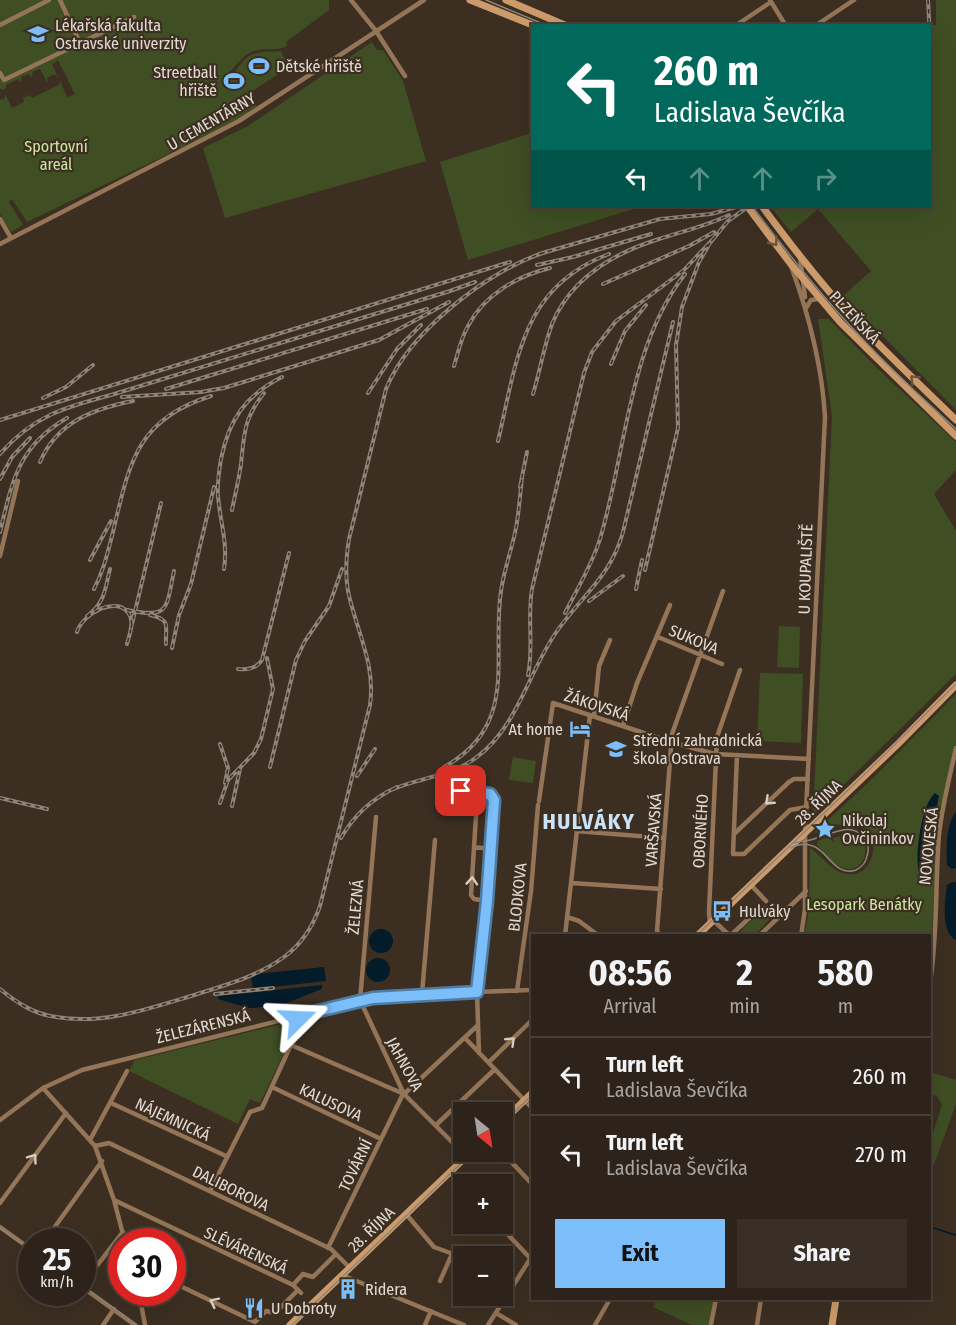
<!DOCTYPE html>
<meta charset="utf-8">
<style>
:root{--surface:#2d231a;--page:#392f27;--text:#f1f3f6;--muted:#a7a4a2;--line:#484039;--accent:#7bbef9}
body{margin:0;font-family:"Fira Sans Condensed",sans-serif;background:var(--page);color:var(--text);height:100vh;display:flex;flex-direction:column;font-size:22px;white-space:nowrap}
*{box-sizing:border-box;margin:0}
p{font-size:20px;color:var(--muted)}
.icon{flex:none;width:33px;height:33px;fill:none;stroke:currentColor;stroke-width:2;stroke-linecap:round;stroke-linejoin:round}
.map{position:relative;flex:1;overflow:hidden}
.drawer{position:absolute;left:531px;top:934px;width:400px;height:366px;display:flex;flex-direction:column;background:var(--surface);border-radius:0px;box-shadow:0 6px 24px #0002,0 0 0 2px var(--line)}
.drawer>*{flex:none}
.guide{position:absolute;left:531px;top:24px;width:400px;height:183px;border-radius:0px;box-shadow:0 6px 24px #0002,0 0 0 2px var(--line);background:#00695c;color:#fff;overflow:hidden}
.needle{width:39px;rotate:150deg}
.controls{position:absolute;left:453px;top:1102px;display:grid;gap:12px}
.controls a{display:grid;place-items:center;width:60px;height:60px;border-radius:0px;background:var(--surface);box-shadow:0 6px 24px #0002,0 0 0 2px var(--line);font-size:30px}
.speed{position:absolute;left:18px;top:1228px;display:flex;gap:12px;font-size:30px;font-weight:700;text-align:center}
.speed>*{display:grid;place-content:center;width:78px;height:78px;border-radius:50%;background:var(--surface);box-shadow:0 6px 24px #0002,0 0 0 2px var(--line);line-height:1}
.speed small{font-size:15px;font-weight:400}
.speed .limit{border:9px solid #d22;background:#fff;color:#111}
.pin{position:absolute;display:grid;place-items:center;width:51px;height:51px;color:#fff;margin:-26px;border-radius:12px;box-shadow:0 3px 9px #0006}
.me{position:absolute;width:66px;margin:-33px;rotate:69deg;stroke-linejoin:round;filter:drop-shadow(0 0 4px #0008)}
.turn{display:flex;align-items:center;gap:21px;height:126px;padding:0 24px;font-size:27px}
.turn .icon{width:78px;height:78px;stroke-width:2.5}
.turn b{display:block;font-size:42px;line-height:51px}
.lanes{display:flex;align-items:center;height:57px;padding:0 24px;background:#0003;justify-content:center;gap:30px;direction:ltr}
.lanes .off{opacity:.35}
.eta{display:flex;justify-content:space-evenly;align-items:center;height:102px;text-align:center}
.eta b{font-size:36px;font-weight:700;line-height:42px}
.button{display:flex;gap:12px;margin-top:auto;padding:12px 24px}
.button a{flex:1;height:69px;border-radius:0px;background:var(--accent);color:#111;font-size:24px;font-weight:700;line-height:69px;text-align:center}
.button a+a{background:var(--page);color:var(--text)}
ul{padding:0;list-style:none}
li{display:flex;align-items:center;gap:18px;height:78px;padding:0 24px;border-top:2px solid var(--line)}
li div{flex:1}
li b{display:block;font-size:22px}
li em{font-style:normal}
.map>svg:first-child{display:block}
.green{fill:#3f4e23;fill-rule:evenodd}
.water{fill:#041b2a}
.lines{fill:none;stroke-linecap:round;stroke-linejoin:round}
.stream{stroke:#041b2a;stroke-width:1.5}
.street{stroke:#957558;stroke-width:4.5}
.secondary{stroke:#cd9b6b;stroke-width:7}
.tram{stroke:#8e8479;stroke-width:1.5}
.rail-casing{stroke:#8e8479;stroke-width:4}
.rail{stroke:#3c2f22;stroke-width:1.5;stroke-dasharray:4.5;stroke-linecap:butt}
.oneway{stroke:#6f553c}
.oneway2{stroke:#d7ccc0}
.route-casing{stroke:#507ca2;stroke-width:15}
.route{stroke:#7bbef9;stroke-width:10}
.labels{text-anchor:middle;stroke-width:4.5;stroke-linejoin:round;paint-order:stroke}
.poi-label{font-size:16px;fill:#e3dbd2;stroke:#3c2f22;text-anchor:start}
.street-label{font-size:16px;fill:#e3dbd2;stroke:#3c2f22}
.park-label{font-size:16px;fill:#cbe79f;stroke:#3c2f22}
.district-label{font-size:22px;font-weight:bold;letter-spacing:1.5px;fill:#cae3f9;stroke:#3c2f22}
</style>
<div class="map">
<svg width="956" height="1325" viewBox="0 0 956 1325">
<rect width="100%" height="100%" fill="#3c2f22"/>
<!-- green -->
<path class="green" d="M0,0H329V10L286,42L287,46C277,52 264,47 254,51C243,54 237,66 228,73L229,75L221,81C234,77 237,67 244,60C252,51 268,52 281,51L287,64L296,58L298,61L248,94L257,107L239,120L27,222L12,199L9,202L23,225L11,232L0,214V100L5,98V94L12,108L24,102L23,98L30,95L32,98L59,85L60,81L67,97L75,94L58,60L52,64L58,77L54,74L47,78L48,81L47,82L40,69L32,72L33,75L31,77L29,74L21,77L22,81L20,82L18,79L6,85V88L3,90L0,88Z
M936,0H956V410L843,296L871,271L818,209L791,232L770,206H930V26L923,25H936Z
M372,42L377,50H383L403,81L426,161L225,218L203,148L248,126Z
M532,133V206H643L468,260L440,162Z
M818,319H829L878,369L956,442V470L934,494L956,531V674L813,815L832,416Z
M779,626L800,627L799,668L777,667Z
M760,673L803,674L801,743L757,741Z
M956,694V744L940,831L930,953V936H804L809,909L810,848C822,856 832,872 847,874C877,879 883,828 855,824C842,822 826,830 814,833L873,778ZM929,801H938L928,846L919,873C913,848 923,825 929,801Z
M513,757L536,761L533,783L509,780Z
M851,835L862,842L864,841C869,855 861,874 843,868C832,864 825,853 817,845L818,841L823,839Z
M761,912L768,915L769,920L754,936H739L743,928Z
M294,1021L291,1039L260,1103L250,1099L238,1124L129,1071L135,1060Z
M930,1072L956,1080V1104L932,1170L930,1172V1142L942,1105L937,1096L930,1094Z
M652,1299H714L709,1325H692L653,1307L656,1301Z"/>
<!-- water -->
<path class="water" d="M935,793L939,796L938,801L929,838L926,872L923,875L919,873C915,855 921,805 935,793Z
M956,812V868L952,869L947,865C946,850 946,823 956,812Z
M956,882V940C940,932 945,901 947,885L950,883Z
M369 941a12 12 0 1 1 24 0a12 12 0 1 1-24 0Z
M366 970a12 12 0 1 1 24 0a12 12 0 1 1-24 0Z
M324,967L326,981L253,989L251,977L256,974Z
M322,985V989L284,1004L254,1008H248L218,999V996Z"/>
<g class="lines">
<!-- stream -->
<path class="stream" d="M930,1227L956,1235"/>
<!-- street -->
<path class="street" d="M60,0L80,43
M351,0L376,31L405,76
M770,0L786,26
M0,25L49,0
M735,26L771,2
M815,26L854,0
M0,73L4,80L134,17
M0,219L11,238
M0,244L239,121L424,0
M800,257L805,297
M791,266C809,315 822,365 825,417L805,832V909L801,936
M806,308L811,300L819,299
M0,556L18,481
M658,637L722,664
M594,716L599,666L610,640
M623,726L637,683L670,605
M737,755L733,854H744L790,810L807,807
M439,790L490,794L494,800L487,901L477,992L479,1053
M482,793L477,800L471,895L474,899L487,901
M539,801L553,703L671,742L715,754L809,759
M376,817L360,1000L404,1094L466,1156
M576,831L664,838
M734,834L789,782L794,779H808
M474,847L490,849
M572,883L661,889
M751,885L766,901
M567,917L579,921L599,936
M713,920L730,936
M710,924L709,912L717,737L740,670
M565,936L590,715
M660,936L657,931L672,734L723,591
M730,936L760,908L770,909L778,917
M759,936L806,891
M930,983C938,933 935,884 939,835C942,806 950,776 956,748
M517,991L531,891L538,805
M422,994L435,840
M465,1038L532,1108
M291,1045L404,1094
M489,1062L532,1020
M272,1087L381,1139
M43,1088L95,1146L114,1200L125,1242
M111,1103L226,1156
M0,1120L43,1088L82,1070L370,998L422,994L532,990
M436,1125L495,1069
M90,1140L127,1071
M95,1146L109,1143L331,1249L350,1268
M502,1152L532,1184
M450,1173L464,1187
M210,1191L250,1112L262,1108L296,1034L297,1016
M114,1200L293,1285L301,1293
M0,1203L66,1113
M406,1214L434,1247L464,1258
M498,1224L530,1258
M0,1227L32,1250
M44,1242L102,1161
M328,1248L402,1096L477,1026
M342,1275L464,1325
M440,1281L452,1254
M172,1282L255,1322L266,1311L275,1313L298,1290
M82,1285L123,1232
M293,1285L303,1274L313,1277L336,1254
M82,1287L135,1325
M139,1293L145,1325
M496,1313L516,1325
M711,1324L716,1299
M103,1325L114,1309
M425,1325L431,1311
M488,1325L532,1256
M595,1325L610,1299
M757,1325L761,1299"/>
<!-- secondary -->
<path class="secondary" d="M470,0L535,26
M506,0L567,26
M747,206L790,263L840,322L956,436
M762,206C790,244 819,282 851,316C885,352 921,386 956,420
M697,936L899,743L956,685
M502,1122L532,1093
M290,1325L471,1152
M832,1325L836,1299"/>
<!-- tram -->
<path class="tram" d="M486,0L548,26
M752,206C785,250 819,293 857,333C888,367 922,398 956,429
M791,848C798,844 805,843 813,846C828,851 835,877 856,870C862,867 866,862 867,856C869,850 868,843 864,838C852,821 832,834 817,838C809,841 801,841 794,843
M696,936L870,769L956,684
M502,1124L532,1095
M0,1228L32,1251
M82,1285L137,1325
M292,1325L473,1152"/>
<!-- rail casing -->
<g class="rail-casing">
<path id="rail" d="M928,0L930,37
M539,254L660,219L711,214L740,206
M537,265L573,257L651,234
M603,284L689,246L714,232
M611,364L625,331L646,305
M454,366C458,353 461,338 468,326C484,295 517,276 550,268
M166,389L427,309
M368,393L397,349L421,325
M533,394C540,371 544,346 552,324C571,278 614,253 659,239C683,231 707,226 729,215
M122,397L201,392L224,388L379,340L449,302
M43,398L66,387L93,365
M0,420L510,262
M498,441C517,361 521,287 609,254
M0,454C33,416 65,407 111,395L450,291L475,282
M40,462C57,422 93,409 133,401
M0,479L12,457L30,438
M520,487L527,452
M232,510C235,495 239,479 241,464C244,434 244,418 264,393
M0,532C12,482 18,446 67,418
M90,560L111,521
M224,569C228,543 220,521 218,496C217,483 219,471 221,459C229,419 246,395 282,377
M645,570L678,428L676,345L682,307L699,262L710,243L728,221L749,206
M94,589C103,572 107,555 112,536C129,466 134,420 211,396
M636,589L642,560
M589,601L623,576
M127,610C170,619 166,609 174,571
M565,613C577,589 592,565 600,539C626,453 628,347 685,274
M150,615C172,620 165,626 166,644
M87,616C105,603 105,589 110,569
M131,628L161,503
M77,632C82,614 119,593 130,616C134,624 129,636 127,644
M172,648L179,615L191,584L214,487
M238,669C247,670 256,669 262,660L289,553
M528,675C534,647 527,617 532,589L584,373L592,352L616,321L684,270L714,238
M220,744L228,768L225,783
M270,767L296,660L305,641L329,606L342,569
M444,767C520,725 491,658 501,591C504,569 512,549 516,528C519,512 520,495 522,478
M357,776L375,749
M391,790C420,777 451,777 477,757C517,727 528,674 555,634C579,598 611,577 623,532L673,322
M0,798L47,809
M220,803L228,780L254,753L261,739L273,689L267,658
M232,806L240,769
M341,838C354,815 373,798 397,787
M0,989C17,1003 34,1014 56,1017C102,1025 148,1009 191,996C222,986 257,977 284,957C302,944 313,926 320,906L370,705C376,664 356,630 348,591C345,574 346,557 349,539L386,389C409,332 488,270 546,252
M215,994L273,988"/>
</g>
<!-- rail -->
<use href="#rail" class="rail"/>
</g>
<!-- one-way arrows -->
<defs><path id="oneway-chevron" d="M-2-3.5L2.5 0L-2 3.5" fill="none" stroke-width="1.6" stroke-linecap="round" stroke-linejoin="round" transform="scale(1.5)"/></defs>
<g class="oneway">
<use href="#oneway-chevron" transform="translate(774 242) rotate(53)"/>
<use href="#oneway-chevron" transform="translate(914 379) rotate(-136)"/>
</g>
<g class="oneway2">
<use href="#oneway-chevron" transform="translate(769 801) rotate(137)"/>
<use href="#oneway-chevron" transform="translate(472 881) rotate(-86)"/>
<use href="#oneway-chevron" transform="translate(511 1041) rotate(-44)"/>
<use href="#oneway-chevron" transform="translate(33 1158) rotate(-54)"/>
<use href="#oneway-chevron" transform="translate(214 1302) rotate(-154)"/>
</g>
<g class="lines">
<!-- route casing -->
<g class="route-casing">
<path id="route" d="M298,1019L297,1016L373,998L477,992L487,901L494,800L490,794L461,791"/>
</g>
<!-- route -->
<use href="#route" class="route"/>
</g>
<!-- icons -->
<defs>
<g id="university-bare" transform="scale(1.62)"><path d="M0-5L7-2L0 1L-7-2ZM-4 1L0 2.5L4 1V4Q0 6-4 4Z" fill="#7bbef9" stroke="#3c2f22" stroke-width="2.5" paint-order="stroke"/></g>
<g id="stadium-bare" transform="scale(1.62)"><path d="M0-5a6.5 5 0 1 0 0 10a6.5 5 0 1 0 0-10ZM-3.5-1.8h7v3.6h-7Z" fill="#7bbef9" stroke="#3c2f22" stroke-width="2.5" paint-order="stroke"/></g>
<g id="hotel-bare" transform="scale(1.62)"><path d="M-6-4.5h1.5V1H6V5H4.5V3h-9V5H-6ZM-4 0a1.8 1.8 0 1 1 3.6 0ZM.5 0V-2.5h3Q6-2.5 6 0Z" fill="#7bbef9" stroke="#3c2f22" stroke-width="2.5" paint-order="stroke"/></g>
<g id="school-bare" transform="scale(1.62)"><path d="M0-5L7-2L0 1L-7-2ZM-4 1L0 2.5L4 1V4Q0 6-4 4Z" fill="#7bbef9" stroke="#3c2f22" stroke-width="2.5" paint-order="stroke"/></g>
<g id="sight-bare" transform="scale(1.62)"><path d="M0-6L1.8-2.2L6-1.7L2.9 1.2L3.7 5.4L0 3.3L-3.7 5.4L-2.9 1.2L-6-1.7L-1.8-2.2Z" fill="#7bbef9" stroke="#3c2f22" stroke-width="2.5" paint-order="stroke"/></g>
<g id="bus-bare" transform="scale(1.62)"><path d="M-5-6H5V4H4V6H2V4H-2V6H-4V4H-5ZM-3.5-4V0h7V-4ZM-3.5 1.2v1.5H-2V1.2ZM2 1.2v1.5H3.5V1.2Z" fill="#7bbef9" stroke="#3c2f22" stroke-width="2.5" paint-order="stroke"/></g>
<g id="building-bare" transform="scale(1.62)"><path d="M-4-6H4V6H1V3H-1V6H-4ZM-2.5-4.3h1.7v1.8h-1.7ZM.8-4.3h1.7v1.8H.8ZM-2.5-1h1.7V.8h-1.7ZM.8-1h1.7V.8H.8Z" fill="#7bbef9" stroke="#3c2f22" stroke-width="2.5" paint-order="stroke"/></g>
<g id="restaurant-bare" transform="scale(1.62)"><path d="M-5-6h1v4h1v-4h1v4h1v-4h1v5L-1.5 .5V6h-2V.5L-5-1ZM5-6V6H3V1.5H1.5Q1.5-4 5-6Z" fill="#7bbef9" stroke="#3c2f22" stroke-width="2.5" paint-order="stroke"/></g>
</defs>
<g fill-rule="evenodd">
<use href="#university-bare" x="38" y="34"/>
<use href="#stadium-bare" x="259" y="66"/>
<use href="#stadium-bare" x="234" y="81"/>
<use href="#hotel-bare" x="580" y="729"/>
<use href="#school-bare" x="616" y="749"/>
<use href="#sight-bare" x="825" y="829"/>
<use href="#bus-bare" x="722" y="911"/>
<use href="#building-bare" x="348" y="1289"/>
<use href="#restaurant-bare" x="254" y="1308"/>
</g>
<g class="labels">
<!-- poi labels -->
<g class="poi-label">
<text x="55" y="31">Lékařská fakulta<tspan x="55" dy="18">Ostravské univerzity</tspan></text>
<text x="276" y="72">Dětské hřiště</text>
<text x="217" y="78" text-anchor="end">Streetball<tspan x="217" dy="18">hřiště</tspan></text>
<text x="563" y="735" text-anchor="end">At home</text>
<text x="633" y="746">Střední zahradnická<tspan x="633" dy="18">škola Ostrava</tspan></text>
<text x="842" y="826">Nikolaj<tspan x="842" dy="18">Ovčininkov</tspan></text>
<text x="739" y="917">Hulváky</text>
<text x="365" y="1295">Ridera</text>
<text x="271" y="1314">U Dobroty</text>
</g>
<!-- street labels -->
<g class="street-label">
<text transform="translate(211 121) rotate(-30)" y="6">U CEMENTÁRNY</text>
<text transform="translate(855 317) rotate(47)" y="6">PLZEŇSKÁ</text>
<text transform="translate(805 569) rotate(-88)" y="6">U KOUPALIŠTĚ</text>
<text transform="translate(694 639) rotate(23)" y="6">SUKOVA</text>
<text transform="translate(597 705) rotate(18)" y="6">ŽÁKOVSKÁ</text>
<text transform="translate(818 802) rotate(-44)" y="6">28. ŘÍJNA</text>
<text transform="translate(653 830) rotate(-86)" y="6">VARŠAVSKÁ</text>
<text transform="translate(700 831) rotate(-87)" y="6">OBORNÉHO</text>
<text transform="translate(928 846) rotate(-84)" y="6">NOVOVESKÁ</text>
<text transform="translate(517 897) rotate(-84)" y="6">BLODKOVA</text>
<text transform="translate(355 907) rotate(-85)" y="6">ŽELEZNÁ</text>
<text transform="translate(203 1026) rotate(-14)" y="6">ŽELEZÁRENSKÁ</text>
<text transform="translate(405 1064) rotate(61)" y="6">JAHNOVA</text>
<text transform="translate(331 1102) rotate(25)" y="6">KALUSOVA</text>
<text transform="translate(173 1119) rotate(25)" y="6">NÁJEMNICKÁ</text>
<text transform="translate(355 1165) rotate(-64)" y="6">TOVÁRNÍ</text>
<text transform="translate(231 1188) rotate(26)" y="6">DALIBOROVA</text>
<text transform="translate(371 1229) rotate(-44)" y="6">28. ŘÍJNA</text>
<text transform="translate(246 1250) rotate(25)" y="6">SLÉVÁRENSKÁ</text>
</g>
<!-- park labels -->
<g class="park-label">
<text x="56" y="152">Sportovní<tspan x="56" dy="18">areál</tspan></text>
<text x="864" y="910">Lesopark Benátky</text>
</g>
<!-- district labels -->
<g class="district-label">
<text x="589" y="829">HULVÁKY</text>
</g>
</g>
</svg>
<div class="controls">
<a><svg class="needle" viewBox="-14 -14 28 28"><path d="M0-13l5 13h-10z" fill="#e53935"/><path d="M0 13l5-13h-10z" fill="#a7a4a2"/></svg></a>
<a>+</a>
<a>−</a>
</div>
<div class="speed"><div>25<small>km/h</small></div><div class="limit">30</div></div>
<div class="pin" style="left:461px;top:791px;background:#d93025"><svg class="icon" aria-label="arrive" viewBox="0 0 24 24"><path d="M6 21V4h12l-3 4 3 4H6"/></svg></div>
<svg class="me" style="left:298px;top:1019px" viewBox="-20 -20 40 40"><path d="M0-17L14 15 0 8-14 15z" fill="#7bbef9" stroke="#fff" stroke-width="4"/></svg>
<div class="guide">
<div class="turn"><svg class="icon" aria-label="left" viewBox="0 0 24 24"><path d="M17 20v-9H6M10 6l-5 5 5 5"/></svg><div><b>260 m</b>Ladislava Ševčíka</div></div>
<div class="lanes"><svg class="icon" aria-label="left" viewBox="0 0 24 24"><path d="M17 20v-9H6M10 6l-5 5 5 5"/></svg><svg class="icon off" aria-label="ahead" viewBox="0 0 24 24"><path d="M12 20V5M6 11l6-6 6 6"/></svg><svg class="icon off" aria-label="ahead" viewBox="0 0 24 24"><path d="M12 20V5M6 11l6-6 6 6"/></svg><svg class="icon off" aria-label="right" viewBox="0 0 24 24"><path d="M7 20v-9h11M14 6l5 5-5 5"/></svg></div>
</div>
<section class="drawer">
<div class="eta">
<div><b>08:56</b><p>Arrival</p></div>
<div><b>2</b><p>min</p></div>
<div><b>580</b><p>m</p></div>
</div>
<ul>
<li><svg class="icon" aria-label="left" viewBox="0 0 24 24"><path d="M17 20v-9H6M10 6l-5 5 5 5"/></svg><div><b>Turn left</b><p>Ladislava Ševčíka</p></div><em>260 m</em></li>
<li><svg class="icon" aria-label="left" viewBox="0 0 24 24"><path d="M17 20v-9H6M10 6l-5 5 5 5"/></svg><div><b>Turn left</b><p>Ladislava Ševčíka</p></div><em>270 m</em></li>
</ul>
<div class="button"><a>Exit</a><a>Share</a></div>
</section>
</div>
